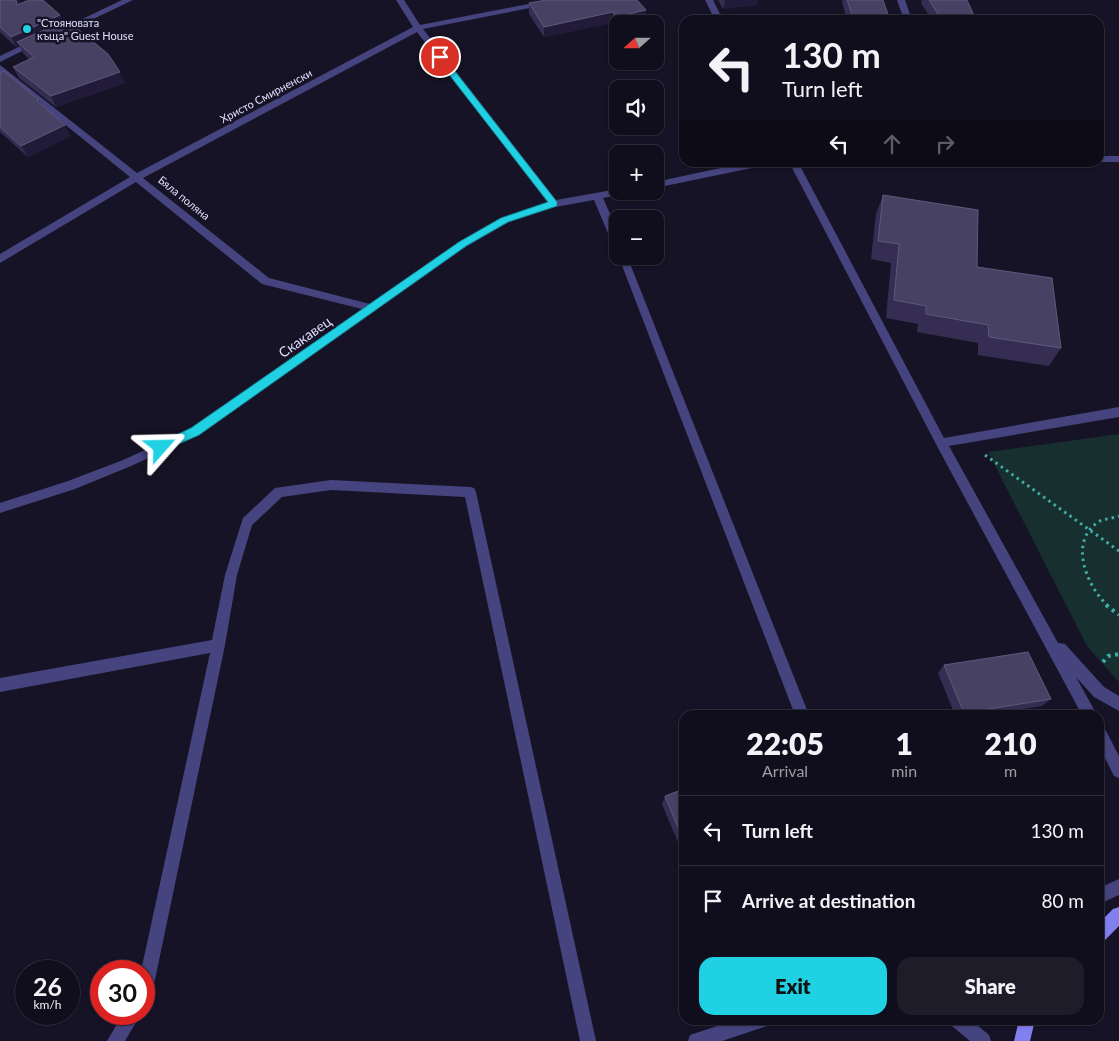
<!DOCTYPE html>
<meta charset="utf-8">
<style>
:root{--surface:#100e1c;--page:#1e1c29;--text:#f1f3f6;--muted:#9c9ca3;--line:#302e3b;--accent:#20d0e3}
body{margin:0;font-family:Lato,sans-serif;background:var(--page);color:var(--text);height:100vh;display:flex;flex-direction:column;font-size:19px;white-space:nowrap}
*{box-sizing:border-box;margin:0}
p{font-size:16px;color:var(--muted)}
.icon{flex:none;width:28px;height:28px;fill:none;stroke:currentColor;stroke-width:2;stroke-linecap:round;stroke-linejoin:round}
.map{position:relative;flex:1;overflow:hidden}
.drawer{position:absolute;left:679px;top:710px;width:425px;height:315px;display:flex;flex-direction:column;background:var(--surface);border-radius:15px;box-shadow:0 1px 4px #0004,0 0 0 1px var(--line)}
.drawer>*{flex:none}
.banner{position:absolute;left:679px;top:15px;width:425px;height:152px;border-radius:15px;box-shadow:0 1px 4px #0004,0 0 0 1px var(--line);background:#100e1c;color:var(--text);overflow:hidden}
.needle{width:32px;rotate:249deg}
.controls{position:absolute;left:609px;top:15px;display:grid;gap:10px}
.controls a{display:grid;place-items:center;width:55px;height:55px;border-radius:10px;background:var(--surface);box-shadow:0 1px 4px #0004,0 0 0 1px var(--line);font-size:25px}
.speed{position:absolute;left:15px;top:960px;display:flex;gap:10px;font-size:25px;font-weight:700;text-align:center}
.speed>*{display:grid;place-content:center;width:65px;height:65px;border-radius:50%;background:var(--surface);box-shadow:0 1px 4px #0004,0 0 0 1px var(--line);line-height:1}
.speed small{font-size:12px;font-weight:400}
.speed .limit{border:8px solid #d22;background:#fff;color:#111}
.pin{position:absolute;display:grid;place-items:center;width:42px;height:42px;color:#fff;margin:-21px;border:2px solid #fff;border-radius:50%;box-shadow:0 1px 5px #0007}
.me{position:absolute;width:55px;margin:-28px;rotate:65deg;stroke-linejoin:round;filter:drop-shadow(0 0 4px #0008)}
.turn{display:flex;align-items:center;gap:18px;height:105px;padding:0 20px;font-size:22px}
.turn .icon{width:65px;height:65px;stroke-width:2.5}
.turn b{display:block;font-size:35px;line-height:42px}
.lanes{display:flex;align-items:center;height:48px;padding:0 20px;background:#0003;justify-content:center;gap:25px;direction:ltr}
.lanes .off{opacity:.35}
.eta{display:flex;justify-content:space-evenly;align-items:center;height:85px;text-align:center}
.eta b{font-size:30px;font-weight:800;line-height:35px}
.action{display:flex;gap:10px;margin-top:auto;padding:10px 20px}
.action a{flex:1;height:58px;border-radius:15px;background:var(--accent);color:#111;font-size:20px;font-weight:800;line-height:58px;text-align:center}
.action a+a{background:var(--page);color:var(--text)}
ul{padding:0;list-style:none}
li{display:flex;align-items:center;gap:15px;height:70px;padding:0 20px;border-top:1px solid var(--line)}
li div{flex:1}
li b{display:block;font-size:19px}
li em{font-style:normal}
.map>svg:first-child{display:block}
.green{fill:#172f2f}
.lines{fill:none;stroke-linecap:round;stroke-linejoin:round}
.path-far1{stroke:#3faca5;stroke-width:3;stroke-dasharray:2.5 4;stroke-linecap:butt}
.path{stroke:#3faca5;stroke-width:4;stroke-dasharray:3 4.5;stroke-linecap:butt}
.street{fill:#46447f;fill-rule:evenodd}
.secondary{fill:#827fef;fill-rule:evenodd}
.wall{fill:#352e52}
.shaded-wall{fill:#211b39}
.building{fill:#474164;stroke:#5f597c}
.route{fill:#20d0e3;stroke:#158794}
.poi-dot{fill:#20d0e3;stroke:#161326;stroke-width:2}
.labels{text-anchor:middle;stroke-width:5;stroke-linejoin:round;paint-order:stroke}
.far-poi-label{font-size:11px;fill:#e0ddfb;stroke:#161326;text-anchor:start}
.far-street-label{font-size:11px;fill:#e0ddfb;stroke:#161326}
.street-label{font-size:14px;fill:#e0ddfb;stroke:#161326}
</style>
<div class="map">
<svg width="1119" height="1041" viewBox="0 0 1119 1041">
<rect width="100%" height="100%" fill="#161326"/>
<!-- green -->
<path class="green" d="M1119,434V682L1087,646L988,452Z"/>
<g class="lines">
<!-- path-far1 -->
<path class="path-far1" d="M985,455L1119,551
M1108,606C1087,587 1067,540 1100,521C1105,519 1113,518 1119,516"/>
<!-- path -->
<path class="path" d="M1106,605L1119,615
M1103,662L1108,656L1119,654"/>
<!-- street -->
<path class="street" d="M122,0H133L62,34L55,32Z
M396,0H404L420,25L549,0H565L561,2L423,29L556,200L618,189V191H630L625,194L603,198L618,232V248L613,245L594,200L555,207L509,222L467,246L199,435L131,466L75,489L0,513V503L68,481L123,460L191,429L362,309L262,284L136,182L0,263V254L130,177L0,72V65L137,173L413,27ZM417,32L548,203L501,218L459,242L370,304L269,278L143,178Z
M705,0H713L723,20H715Z
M897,0H905L912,20H904Z
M33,40L40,42L0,62V56Z
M1099,156H1119V162H1099Z
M749,162H770L766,165L655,188V182Z
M789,162H798L944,438L1119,407V417L949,446L1058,643L1065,644L1104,687L1119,696V711L1094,697L1076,677L1097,715H1082L937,446Z
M618,255L627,256L809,715H795Z
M331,480L470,487L474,488L476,492L596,1041H580L465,497L331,490L282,497L252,525L237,575L225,645L152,994L150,1000L144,1002V971H141L210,653L0,692V678L212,640L225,575L243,518L275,488Z
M1099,725L1104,727L1119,756V778L1114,776L1099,746Z
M1119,879V895L1099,904V888Z
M123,1014H141L125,1041H107Z
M735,1020H769L767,1026L722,1041H688L690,1035Z
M950,1020H971L989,1035L991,1041H970L952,1026Z"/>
<!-- secondary -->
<path class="secondary" d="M1119,907V926L1105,940L1099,942V923L1113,909Z
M1019,1020H1035L1030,1041H1014Z"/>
</g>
<!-- wall -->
<path class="wall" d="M0,0H19L20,4L60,15L63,21L125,83L56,107L19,78L13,67L29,59L23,53L19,45L16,47L0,32Z
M718,0H758L757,5L723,9Z
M842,0H883L890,20H847L842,2Z
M922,0H967L976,20H932L921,3Z
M529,3L646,10L645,21L618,24V27L616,28L612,23L544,37L529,14Z
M0,73L39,100L42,105L71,136L28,157L0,132Z
M883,195L977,267L1061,348L1049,366L978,355V343L917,332L918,324L886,318L891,263L871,259L876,214Z
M944,665L1051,699L1042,706L987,715H955L938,673Z
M684,789V857L662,804L665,796Z"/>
<!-- shaded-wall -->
<path class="shaded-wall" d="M16,0H19L22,15L17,5Z
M725,0H758L757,5L723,9Z
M646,10L645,21L632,24H618V27L616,28V17Z
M613,12L612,23L544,37V27Z
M60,15L65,24L17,42L19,45L16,47L11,37Z
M120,72L125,83L56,107L51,96Z
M65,125L71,136L28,157L21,146Z"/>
<!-- building -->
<path class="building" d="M0,0H16L17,5L29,0H43L60,15L11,37L0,27Z
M546,0H637L646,10L616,17L613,12L544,27L529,3Z
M847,0H883L890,20H854Z
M929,0H967L976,20H942Z
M67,20L108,54L120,72L51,96L13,67L34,57L17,42Z
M4,71L39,100L37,101L65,125L21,146L0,127V73Z
M883,195L978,210L977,267L1052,278L1061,348L989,337L988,325L926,314V306L894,300L899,244L878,241Z
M1028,652L1051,699L964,713L944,665Z
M684,789V842L665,796Z"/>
<!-- route -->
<path class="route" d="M440,55L443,56L557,202V206L508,222L466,246L199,435L165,450H157L155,447L157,444L191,428L459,242L501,218L548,202L437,59L436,57Z"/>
<!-- markers -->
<circle class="poi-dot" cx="27" cy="29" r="5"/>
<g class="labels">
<!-- far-poi labels -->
<g class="far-poi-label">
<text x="37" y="27">"Стояновата<tspan x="37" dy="13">къща" Guest House</tspan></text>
</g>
<!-- far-street labels -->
<g class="far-street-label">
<text transform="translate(266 96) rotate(-28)" y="4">Христо Смирненски</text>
<text transform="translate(184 198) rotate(39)" y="4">Бяла поляна</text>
</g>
<!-- street labels -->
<g class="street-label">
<text transform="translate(305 337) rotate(-35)" y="5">Скакавец</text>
</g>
</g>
</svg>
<div class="controls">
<a><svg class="needle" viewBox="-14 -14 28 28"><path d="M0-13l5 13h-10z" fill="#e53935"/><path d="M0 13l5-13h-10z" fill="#9c9ca3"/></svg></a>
<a><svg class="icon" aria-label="sound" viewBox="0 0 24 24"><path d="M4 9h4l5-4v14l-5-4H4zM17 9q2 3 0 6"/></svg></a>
<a>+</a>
<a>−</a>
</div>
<div class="speed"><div>26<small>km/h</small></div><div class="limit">30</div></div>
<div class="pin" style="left:440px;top:57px;background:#d93025"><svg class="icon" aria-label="arrive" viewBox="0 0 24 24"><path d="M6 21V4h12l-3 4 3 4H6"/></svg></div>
<svg class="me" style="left:161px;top:447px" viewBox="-20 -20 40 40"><path d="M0-17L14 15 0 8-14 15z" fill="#20d0e3" stroke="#fff" stroke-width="4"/></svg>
<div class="banner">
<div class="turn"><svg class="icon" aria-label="left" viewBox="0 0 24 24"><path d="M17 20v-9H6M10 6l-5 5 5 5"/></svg><div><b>130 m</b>Turn left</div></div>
<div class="lanes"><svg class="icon" aria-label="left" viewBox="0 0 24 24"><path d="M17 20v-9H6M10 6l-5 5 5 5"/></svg><svg class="icon off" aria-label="ahead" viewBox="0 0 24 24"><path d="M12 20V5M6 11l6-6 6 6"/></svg><svg class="icon off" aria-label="right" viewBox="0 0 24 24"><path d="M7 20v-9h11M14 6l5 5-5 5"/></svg></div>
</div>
<section class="drawer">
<div class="eta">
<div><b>22:05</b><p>Arrival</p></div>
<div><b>1</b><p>min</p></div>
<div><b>210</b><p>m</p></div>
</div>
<ul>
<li><svg class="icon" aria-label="left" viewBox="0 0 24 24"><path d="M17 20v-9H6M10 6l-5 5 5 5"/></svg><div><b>Turn left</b></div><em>130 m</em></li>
<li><svg class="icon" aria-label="arrive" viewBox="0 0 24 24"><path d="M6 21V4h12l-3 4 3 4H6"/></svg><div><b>Arrive at destination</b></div><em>80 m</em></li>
</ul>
<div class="action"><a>Exit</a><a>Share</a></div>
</section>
</div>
